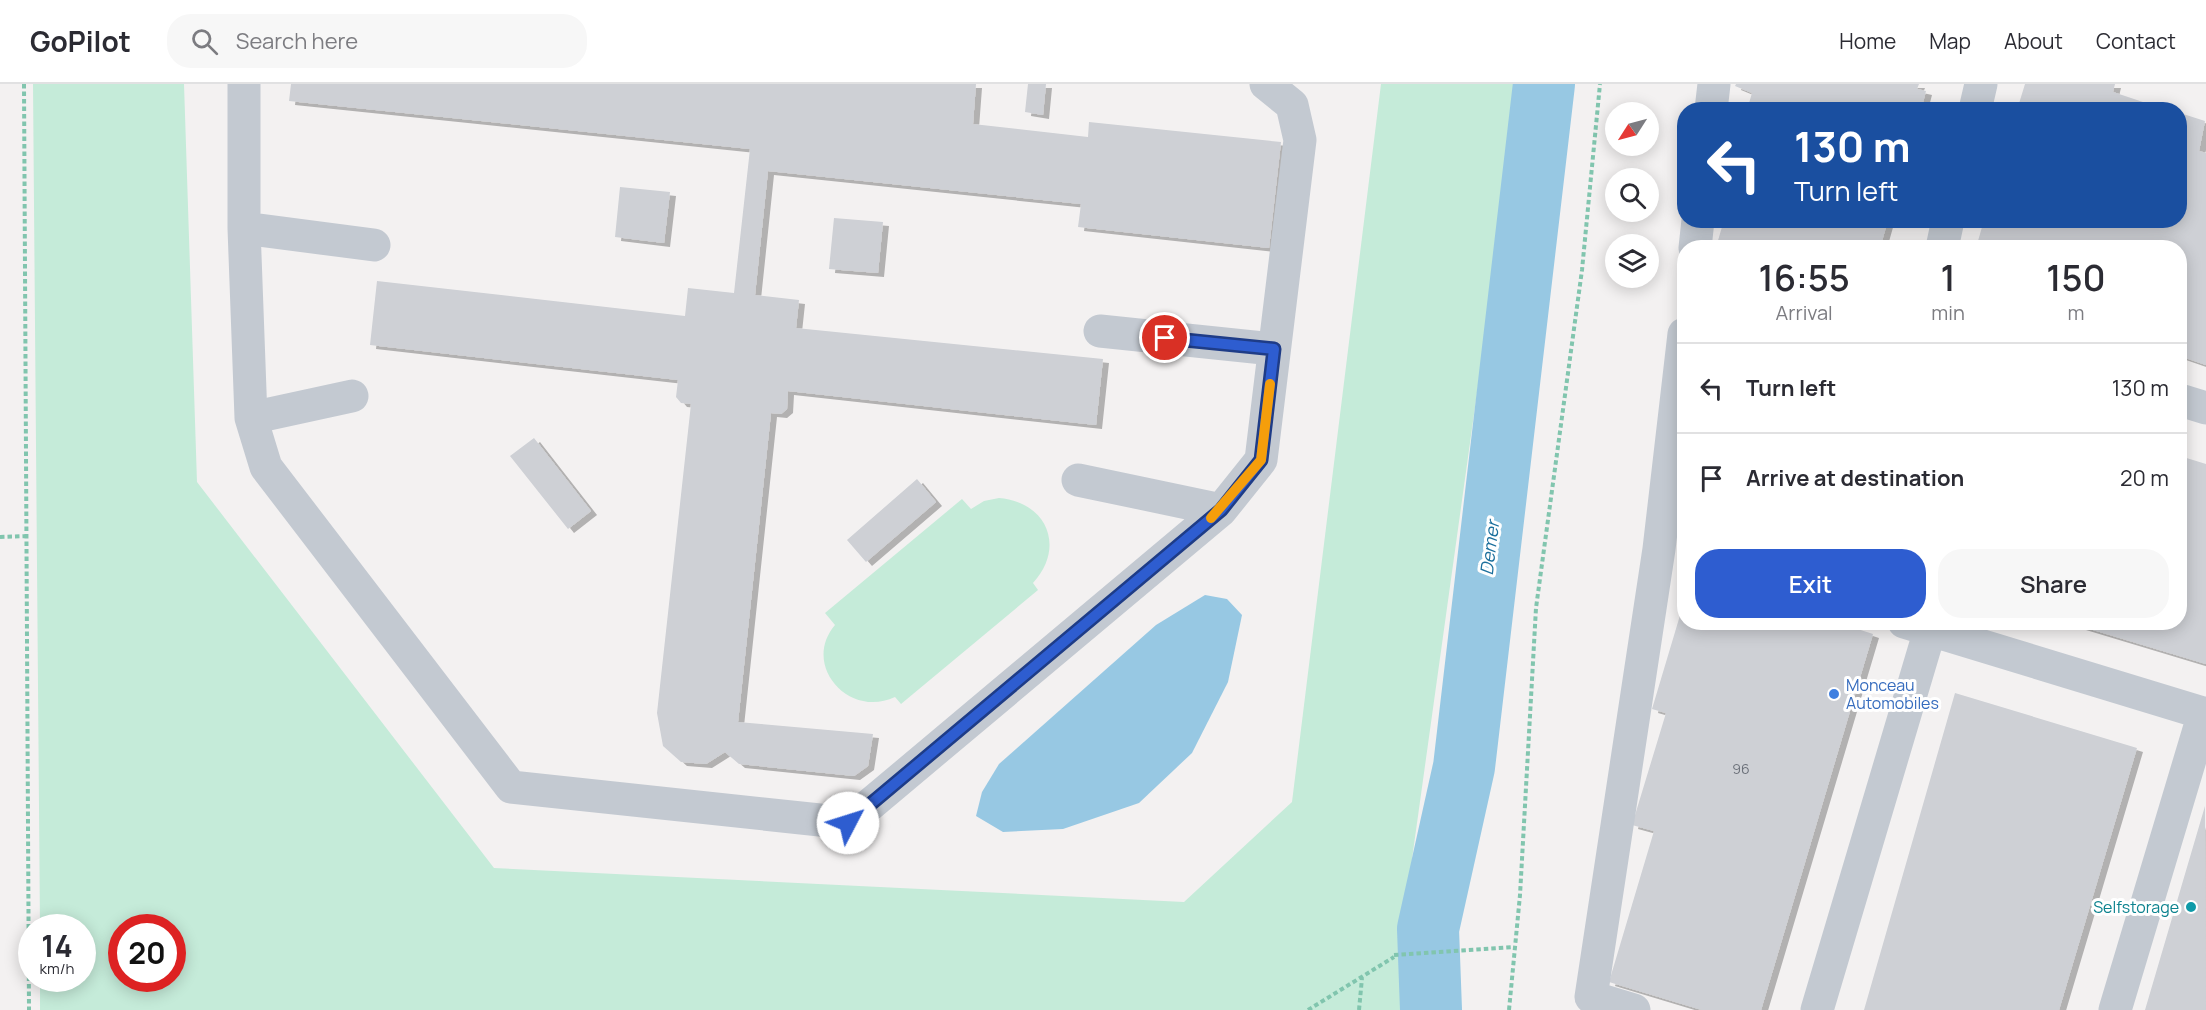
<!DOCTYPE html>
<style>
:root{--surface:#fff;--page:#f7f7f7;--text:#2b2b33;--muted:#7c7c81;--line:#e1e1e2;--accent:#2e5dd0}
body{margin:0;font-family:Manrope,sans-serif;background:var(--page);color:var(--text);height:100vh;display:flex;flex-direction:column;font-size:22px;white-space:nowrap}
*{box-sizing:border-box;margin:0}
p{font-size:20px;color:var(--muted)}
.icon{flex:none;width:33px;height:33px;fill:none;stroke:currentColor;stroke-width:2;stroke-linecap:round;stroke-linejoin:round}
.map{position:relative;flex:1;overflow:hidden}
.drawer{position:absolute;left:1677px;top:156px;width:510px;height:390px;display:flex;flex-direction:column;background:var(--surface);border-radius:24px;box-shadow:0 3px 15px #0003}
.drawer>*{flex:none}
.top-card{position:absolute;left:1677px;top:18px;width:510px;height:126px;border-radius:24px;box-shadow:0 3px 15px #0003;background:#1a4fa0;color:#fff;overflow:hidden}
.needle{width:39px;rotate:234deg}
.buttons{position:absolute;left:1605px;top:18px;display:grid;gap:12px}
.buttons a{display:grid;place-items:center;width:54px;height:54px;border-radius:50%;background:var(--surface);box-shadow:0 3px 15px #0003;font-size:30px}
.speed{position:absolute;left:18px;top:830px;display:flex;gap:12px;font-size:30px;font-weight:700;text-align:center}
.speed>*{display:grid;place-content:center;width:78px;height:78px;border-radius:50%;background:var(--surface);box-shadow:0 3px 15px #0003;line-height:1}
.speed small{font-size:15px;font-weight:400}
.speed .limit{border:9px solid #d22;background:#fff;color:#111}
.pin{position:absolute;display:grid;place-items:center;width:51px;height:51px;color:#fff;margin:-26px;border:3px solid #fff;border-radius:50%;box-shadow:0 2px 6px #0007}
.me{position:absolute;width:66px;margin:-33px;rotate:50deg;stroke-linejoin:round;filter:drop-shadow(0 0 4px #0008)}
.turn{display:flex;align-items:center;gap:21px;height:126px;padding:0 18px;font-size:27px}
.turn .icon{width:78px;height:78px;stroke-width:2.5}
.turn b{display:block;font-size:42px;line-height:51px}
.eta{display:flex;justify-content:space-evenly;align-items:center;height:102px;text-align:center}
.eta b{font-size:36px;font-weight:600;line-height:42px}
.button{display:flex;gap:12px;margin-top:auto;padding:12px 18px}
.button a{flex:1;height:69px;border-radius:24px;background:var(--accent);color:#fff;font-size:24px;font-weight:600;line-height:69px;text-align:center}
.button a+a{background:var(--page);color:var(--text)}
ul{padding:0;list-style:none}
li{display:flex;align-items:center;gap:18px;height:90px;padding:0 18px;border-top:2px solid var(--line)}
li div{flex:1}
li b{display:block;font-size:22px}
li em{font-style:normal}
header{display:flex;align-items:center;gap:36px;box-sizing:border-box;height:84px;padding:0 30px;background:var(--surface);border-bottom:2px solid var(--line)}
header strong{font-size:28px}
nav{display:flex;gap:33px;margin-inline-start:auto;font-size:21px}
.search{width:420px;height:54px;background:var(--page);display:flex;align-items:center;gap:15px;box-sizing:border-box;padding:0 21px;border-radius:24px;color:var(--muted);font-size:22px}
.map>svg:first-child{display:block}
.green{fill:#c5ebd9;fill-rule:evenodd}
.water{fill:#97c8e3}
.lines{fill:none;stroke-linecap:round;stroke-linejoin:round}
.river{stroke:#97c8e3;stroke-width:62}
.building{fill:#ced0d5;filter:url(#shadow)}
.path{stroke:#81c5ae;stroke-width:4;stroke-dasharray:4.5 3;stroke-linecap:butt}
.minor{stroke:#c3c9d1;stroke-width:33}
.route-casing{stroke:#1e3c87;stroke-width:15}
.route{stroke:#2e5dd0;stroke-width:10}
.slow{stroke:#f59e0b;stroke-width:10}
.shop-dot{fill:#3f7fe0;stroke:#fff;stroke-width:2}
.culture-dot{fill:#0f9aa8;stroke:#fff;stroke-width:2}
.labels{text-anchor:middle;stroke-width:6;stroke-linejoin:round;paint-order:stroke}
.number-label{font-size:14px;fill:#6c717a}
.shop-label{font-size:16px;fill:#366cbe;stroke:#fff;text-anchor:start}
.culture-label{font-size:16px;fill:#0d838f;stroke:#fff;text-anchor:end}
.water-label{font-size:18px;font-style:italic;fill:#1d709d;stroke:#fff}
</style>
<header>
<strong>GoPilot</strong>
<div class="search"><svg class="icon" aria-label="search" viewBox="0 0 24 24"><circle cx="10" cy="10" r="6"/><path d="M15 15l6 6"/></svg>Search here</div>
<nav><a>Home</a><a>Map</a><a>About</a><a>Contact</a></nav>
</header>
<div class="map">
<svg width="2206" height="926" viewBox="0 0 2206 926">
<defs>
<filter id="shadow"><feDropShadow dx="6" dy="4" stdDeviation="0" flood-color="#0004"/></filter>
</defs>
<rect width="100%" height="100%" fill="#f3f1f1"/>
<!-- green -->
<path class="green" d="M33,0H184L197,398L494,784L1184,818L1292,718L1381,0H1516L1498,158L1412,775L1400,926H40V894H82V843H40ZM122,843H172V894H122Z
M999,414C1047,418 1066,463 1033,499L1038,506L901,620L895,613C849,635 801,581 835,541L825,529L962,415L971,425L984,417Z"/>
<!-- water -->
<path class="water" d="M1205,511L1227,515L1242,531L1228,598L1192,669L1139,719L1063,745L1003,748L976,732L982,708L999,680L1156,541Z"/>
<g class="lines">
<!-- river -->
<path class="river" d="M1431,926L1428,845L1464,683L1544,0"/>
</g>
<!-- building -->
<path class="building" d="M291,0H976L973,40L1088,53L1089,38L1281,58L1269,164L1078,143L1081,120L768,87L755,211L799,216L796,244L1103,275L1096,341L788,307L787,325L781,330L771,329L738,638L873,650L868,682L854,692L739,680L725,668L706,680L681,678L663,662L657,629L691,320L681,319L676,313L678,296L370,261L377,197L685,232L688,204L734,209L750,65L289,17Z
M1028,0H1046L1043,31L1025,28Z
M1736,0H1919L1917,5L1926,7L1921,26H1747L1752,9L1735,2Z
M2025,0H2115L2113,8L2167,26H2017Z
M2180,29L2205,37L2199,67L2206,69V281L2180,272V164H1976L1984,136H2180Z
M620,103L670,108L664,159L615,153Z
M834,134L883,138L878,189L829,185Z
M1724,136H1888L1880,164H1730L1717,160Z
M534,354L591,427L568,445L510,372Z
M2180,372L2206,380V580L2070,539L2180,538Z
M917,395L936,418L866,478L847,456Z
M1684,518V538H1836L1873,550L1761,926H1702L1609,898L1654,747L1632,741L1666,629L1652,625Z
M1955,609L2137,664L2059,926H1864Z
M2205,722L2206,926H2145Z"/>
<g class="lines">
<!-- path -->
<path class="path" d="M24,0L29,926
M0,453L26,452
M1394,871L1513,863
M1308,926L1394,873
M1359,926L1362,894
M1509,926L1520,811L1536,524L1582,186L1600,0"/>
<!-- minor -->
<path class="minor" d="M244,0V144L251,334L266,383L511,703L848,739L1221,426L1261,376L1300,56L1292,21L1266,0
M1711,26L1714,0
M1975,26L1981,0
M244,144L374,161
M1695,164L1698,136
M1942,164L1948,136
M1100,247L1273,265
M2180,316L2206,324
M251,334L352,312
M1078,396L1221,426
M1904,538L2206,630
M1634,926L1591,913L1659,465L1684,250
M1817,926L1930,546
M2115,926L2204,629"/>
</g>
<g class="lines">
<!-- route casing -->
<g class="route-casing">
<path id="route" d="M848,739L1221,426L1261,376L1274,265L1165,254"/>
</g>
<!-- route -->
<use href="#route" class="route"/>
<!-- slow -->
<path class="slow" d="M1211,434L1261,376L1270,300"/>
</g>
<!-- markers -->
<circle class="shop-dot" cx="1834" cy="610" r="6"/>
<circle class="culture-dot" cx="2191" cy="823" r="6"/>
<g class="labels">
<!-- number labels -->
<g class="number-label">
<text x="1741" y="690">96</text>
</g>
<!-- shop labels -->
<g class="shop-label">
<text x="1846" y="607">Monceau<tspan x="1846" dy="18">Automobiles</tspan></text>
</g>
<!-- culture labels -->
<g class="culture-label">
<text x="2179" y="829">Selfstorage</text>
</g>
<!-- water labels -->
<g class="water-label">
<text transform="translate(1490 464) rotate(-83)" y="6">Demer</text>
</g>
</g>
</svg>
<div class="buttons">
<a><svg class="needle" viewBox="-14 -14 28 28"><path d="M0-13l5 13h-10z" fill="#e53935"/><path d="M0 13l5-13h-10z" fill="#7c7c81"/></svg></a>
<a><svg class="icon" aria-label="search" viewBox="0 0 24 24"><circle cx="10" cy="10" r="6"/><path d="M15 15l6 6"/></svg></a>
<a><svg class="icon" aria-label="layers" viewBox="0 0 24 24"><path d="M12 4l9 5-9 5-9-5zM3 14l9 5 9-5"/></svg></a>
</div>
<div class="speed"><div>14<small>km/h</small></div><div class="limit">20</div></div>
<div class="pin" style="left:1165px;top:254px;background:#d93025"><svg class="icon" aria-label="arrive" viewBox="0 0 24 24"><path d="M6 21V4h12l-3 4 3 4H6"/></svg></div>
<svg class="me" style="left:848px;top:739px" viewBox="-20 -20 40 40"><circle r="19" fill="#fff"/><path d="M0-13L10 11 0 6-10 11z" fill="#2e5dd0"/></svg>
<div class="top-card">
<div class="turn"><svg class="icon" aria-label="left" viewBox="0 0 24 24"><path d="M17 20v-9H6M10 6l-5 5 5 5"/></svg><div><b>130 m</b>Turn left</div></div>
</div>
<section class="drawer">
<div class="eta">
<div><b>16:55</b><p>Arrival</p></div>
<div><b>1</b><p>min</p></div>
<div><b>150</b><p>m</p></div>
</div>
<ul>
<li><svg class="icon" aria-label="left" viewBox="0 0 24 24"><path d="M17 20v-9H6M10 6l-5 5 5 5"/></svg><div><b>Turn left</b></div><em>130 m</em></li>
<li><svg class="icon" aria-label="arrive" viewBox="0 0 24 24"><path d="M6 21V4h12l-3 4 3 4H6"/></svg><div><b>Arrive at destination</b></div><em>20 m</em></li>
</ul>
<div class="button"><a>Exit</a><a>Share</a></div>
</section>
</div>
